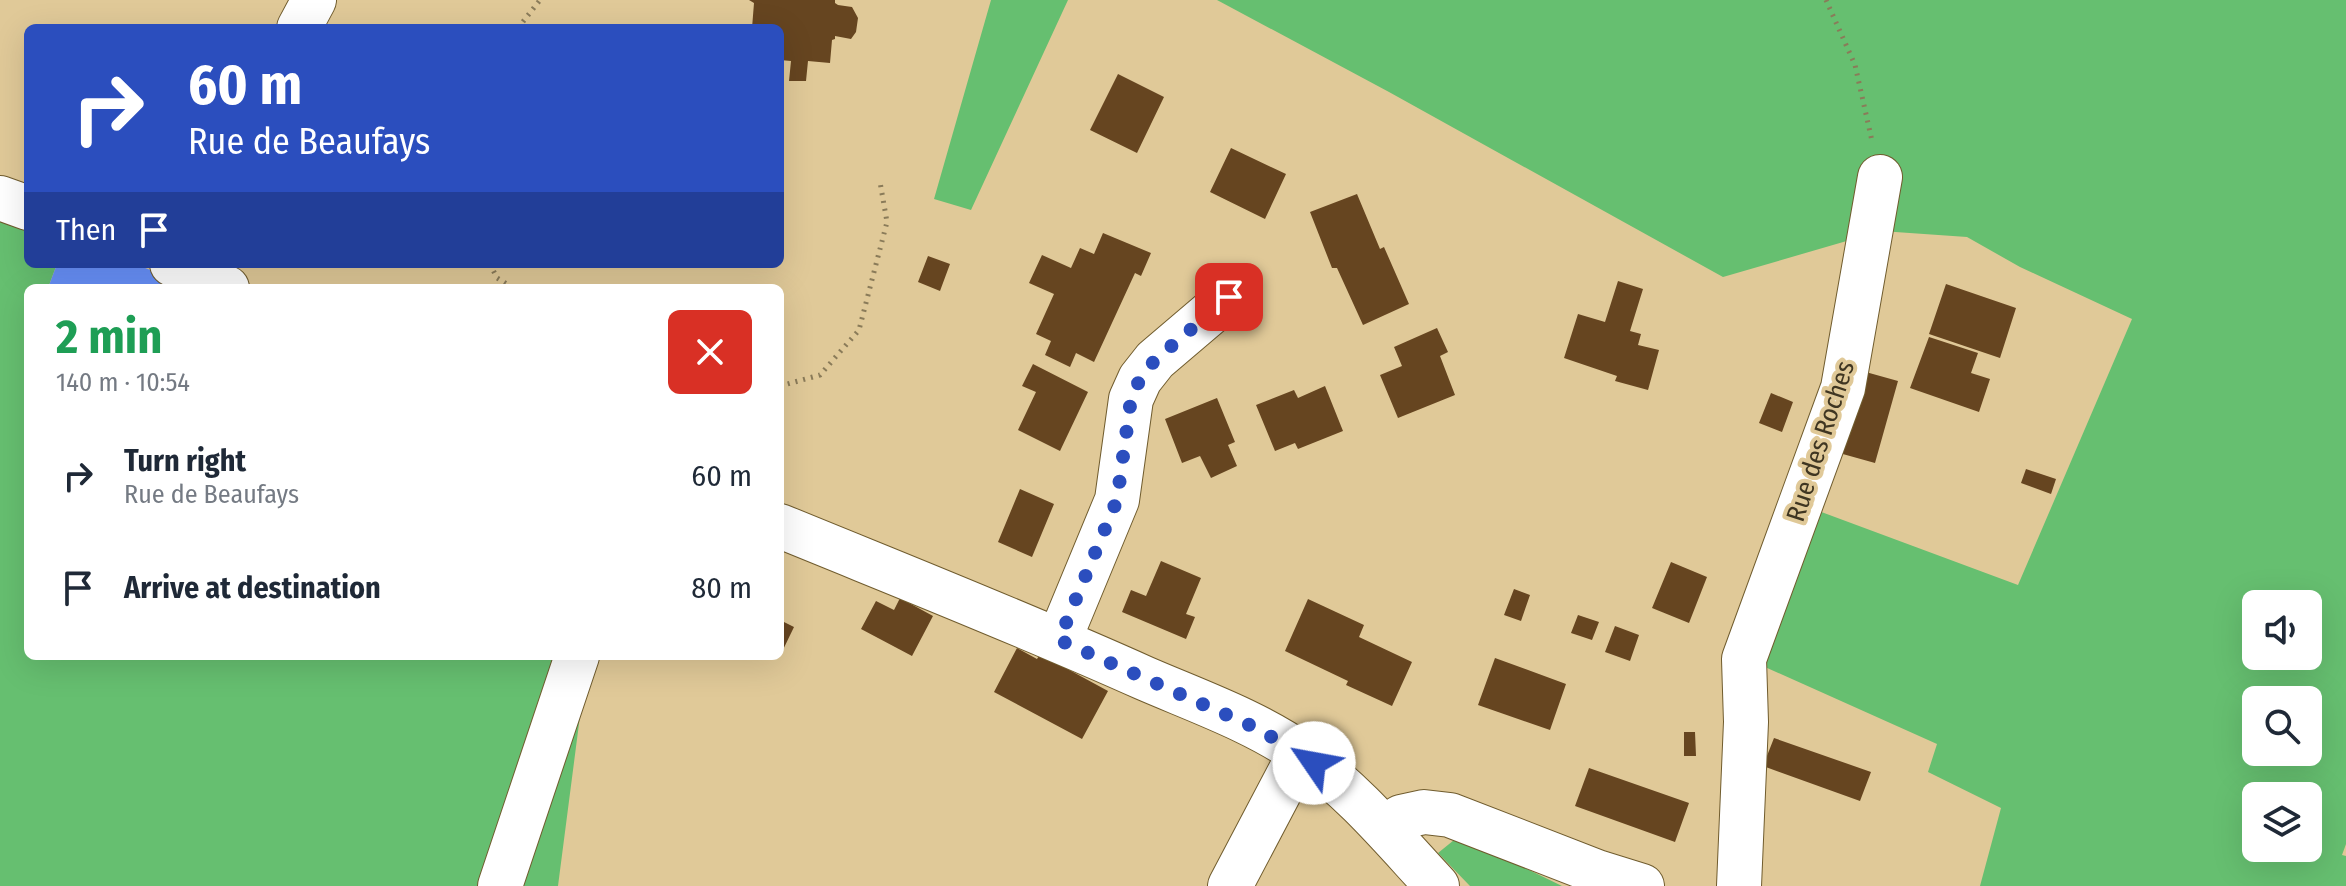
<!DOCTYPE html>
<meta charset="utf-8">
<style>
:root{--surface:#fff;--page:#f2f2f3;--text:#1f2937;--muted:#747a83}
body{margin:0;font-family:"Fira Sans Condensed",sans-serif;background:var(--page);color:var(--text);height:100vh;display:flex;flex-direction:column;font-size:30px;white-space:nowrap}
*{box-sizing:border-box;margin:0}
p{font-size:26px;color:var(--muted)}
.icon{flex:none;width:44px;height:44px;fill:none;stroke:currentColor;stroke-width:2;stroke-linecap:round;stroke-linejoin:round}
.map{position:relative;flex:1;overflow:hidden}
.panel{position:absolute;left:24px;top:284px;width:760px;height:376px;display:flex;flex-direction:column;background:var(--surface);border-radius:12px;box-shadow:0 8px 32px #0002}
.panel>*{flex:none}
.guide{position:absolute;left:24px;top:24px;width:760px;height:244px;border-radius:12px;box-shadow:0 8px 32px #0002;background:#2b4ebe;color:#fff;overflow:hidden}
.fabs{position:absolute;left:2242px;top:590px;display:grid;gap:16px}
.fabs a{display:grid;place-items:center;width:80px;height:80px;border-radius:12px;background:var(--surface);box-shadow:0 8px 32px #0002;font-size:40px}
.pin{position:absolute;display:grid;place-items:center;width:68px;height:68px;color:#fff;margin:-34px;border-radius:16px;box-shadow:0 4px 12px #0006}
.me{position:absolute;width:88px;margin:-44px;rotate:303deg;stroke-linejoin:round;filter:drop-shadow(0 0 6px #0008)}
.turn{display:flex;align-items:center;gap:28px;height:168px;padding:0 32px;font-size:36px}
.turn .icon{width:104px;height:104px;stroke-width:2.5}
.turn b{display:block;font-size:56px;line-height:68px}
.then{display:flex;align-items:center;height:76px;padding:0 32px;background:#0003;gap:16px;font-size:30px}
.round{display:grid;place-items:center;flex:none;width:84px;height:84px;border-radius:12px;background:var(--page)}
.head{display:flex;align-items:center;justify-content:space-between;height:136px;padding:0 32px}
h1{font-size:48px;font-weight:700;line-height:60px;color:#1e9e55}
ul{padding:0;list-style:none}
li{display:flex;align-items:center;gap:24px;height:112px;padding:0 32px}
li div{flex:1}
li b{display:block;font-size:30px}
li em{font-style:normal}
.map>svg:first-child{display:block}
.green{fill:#66bf70;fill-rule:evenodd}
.water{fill:#6891fa}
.building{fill:#664520}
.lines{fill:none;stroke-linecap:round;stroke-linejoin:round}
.minor-casing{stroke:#705c2e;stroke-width:46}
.path{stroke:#8a7b59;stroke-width:5;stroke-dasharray:2 6;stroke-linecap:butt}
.minor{stroke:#fff;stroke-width:44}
.route{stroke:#2b4ebe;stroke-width:14;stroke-dasharray:0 25.2}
.labels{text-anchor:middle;stroke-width:8;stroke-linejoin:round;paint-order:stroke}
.street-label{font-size:26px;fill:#3f3622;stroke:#e0c998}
</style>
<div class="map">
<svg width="2346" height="886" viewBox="0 0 2346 886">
<rect width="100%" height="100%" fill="#e0c998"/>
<!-- green -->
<path class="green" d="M991,0H1068L971,210L934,199Z
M1217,0H2346V844L2342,855L2346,856V886H1980L2001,808L1928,772L1937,744L1756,663L1816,510L2018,585L2132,319L2020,267L1967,237L1881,231L1723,277L1389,92ZM2256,604H2308V656H2256ZM2256,700H2308V752H2256ZM2256,796H2308V848H2256Z
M0,215L28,224V264H57L48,288H28V340L26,345L28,347V656H549L587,662L558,886H0Z
M1459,836L1562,886H1470L1438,853Z"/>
<!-- water -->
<path class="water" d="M57,264H135L181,282L179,288H48Z"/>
<!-- building -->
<path class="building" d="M749,0H835V3L838,5L852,7L858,18L856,32L851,39L835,36V39L832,40L830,63L808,61L806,81H789L791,61L780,60V28H752L754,3Z
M1118,74L1164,97L1137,153L1090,130Z
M1231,148L1286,174L1265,219L1210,192Z
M1357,194L1380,249L1384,247L1409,304L1363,325L1337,268H1332L1310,212Z
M1103,233L1151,253L1141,276L1135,273L1094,362L1076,353L1070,367L1045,355L1051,341L1036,334L1054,294L1029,283L1042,255L1071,268L1080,248L1094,254Z
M928,256L950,264L940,291L918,282Z
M1618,281L1643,289L1630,331L1641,334L1638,345L1659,350L1648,390L1615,381L1617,376L1564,358L1578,314L1605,322Z
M1946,284L2016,308L2000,358L1929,334Z
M1437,328L1448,352L1440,356L1455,395L1398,418L1380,375L1402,366L1394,347Z
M1929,337L1978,353L1971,373L1990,379L1979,412L1910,388Z
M1033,364L1088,392L1060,451L1018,430L1036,392L1022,386Z
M1855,369L1898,381L1875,463L1832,451Z
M1325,386L1343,431L1298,449L1295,443L1275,451L1256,405L1294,390L1298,398Z
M1771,393L1793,402L1782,432L1759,423Z
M1217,398L1235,442L1228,445L1237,466L1211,478L1200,456L1182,463L1165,419Z
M2026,469L2056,479L2051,494L2021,483Z
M1020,489L1054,504L1032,557L998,542Z
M1161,561L1201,578L1186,614L1195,617L1186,639L1122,612L1131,590L1146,596Z
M1671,562L1707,577L1689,623L1652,608Z
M1514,589L1530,595L1521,621L1504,615Z
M900,598L933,616L912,656L861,629L876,601L894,610Z
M1308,599L1364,625L1359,637L1412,662L1392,706L1346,685L1348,681L1285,651Z
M1578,615L1599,622L1592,640L1571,633Z
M780,620L794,627L780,656Z
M1615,626L1639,635L1630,661L1605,652Z
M1017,648L1037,659L1040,654L1108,691L1082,739L994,692Z
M1495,658L1566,684L1550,730L1478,705Z
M1684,732H1695L1696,756H1684Z
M1774,738L1871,772L1860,801L1763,766Z
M1589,768L1689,803L1675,842L1575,806Z"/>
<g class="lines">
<!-- minor casing -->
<g class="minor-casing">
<path id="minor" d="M299,28L314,0
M0,198L28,208
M172,264L227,288
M780,526C902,576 1024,624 1144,678C1197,701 1255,721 1303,755C1354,791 1395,841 1437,886
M1059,640L1117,500L1131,399L1140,379L1155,360L1229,297
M1384,828L1401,817L1424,812L1450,815L1597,872L1642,886
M500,886L577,656
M1230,886L1300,753
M1739,886L1746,722L1744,659L1843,388L1880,177"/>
</g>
<!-- path -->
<path class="path" d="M1826,0L1855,65L1872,141
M518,28L540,0
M490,264L497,278L513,288
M780,386L820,375L859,330L887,222L880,182"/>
<!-- minor -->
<use href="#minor" class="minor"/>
</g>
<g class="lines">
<!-- route -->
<path class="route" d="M1229,297L1155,360L1140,379L1131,399L1117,500L1059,640L1254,727L1300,753L1314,763"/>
</g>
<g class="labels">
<!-- street labels -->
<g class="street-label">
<text transform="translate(1820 441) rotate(-72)" y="9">Rue des Roches</text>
</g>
</g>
</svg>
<div class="fabs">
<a><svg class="icon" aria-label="sound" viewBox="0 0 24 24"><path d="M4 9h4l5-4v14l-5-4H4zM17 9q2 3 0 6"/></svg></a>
<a><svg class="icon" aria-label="search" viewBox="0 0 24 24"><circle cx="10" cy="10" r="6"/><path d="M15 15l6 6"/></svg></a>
<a><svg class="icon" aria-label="layers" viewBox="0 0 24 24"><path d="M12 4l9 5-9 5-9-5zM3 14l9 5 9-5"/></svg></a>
</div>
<div class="pin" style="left:1229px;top:297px;background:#d93025"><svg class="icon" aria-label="arrive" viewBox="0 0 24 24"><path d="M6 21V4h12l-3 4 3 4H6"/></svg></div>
<svg class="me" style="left:1314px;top:763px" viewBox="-20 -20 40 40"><circle r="19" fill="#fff"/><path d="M0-13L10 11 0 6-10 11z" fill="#2b4ebe"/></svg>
<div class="guide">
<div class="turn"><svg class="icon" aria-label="right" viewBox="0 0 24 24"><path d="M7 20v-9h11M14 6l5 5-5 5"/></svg><div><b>60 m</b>Rue de Beaufays</div></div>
<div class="then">Then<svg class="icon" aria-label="arrive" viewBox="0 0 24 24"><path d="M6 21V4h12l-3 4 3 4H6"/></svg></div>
</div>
<section class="panel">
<div class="head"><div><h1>2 min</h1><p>140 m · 10:54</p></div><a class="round" style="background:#d93025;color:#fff"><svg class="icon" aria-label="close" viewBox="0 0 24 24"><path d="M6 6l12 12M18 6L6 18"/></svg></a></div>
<ul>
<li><svg class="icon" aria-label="right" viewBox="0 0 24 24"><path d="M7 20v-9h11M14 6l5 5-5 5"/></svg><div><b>Turn right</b><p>Rue de Beaufays</p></div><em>60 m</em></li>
<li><svg class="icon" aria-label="arrive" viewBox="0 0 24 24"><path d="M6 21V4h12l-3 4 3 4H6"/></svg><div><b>Arrive at destination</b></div><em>80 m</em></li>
</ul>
</section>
</div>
